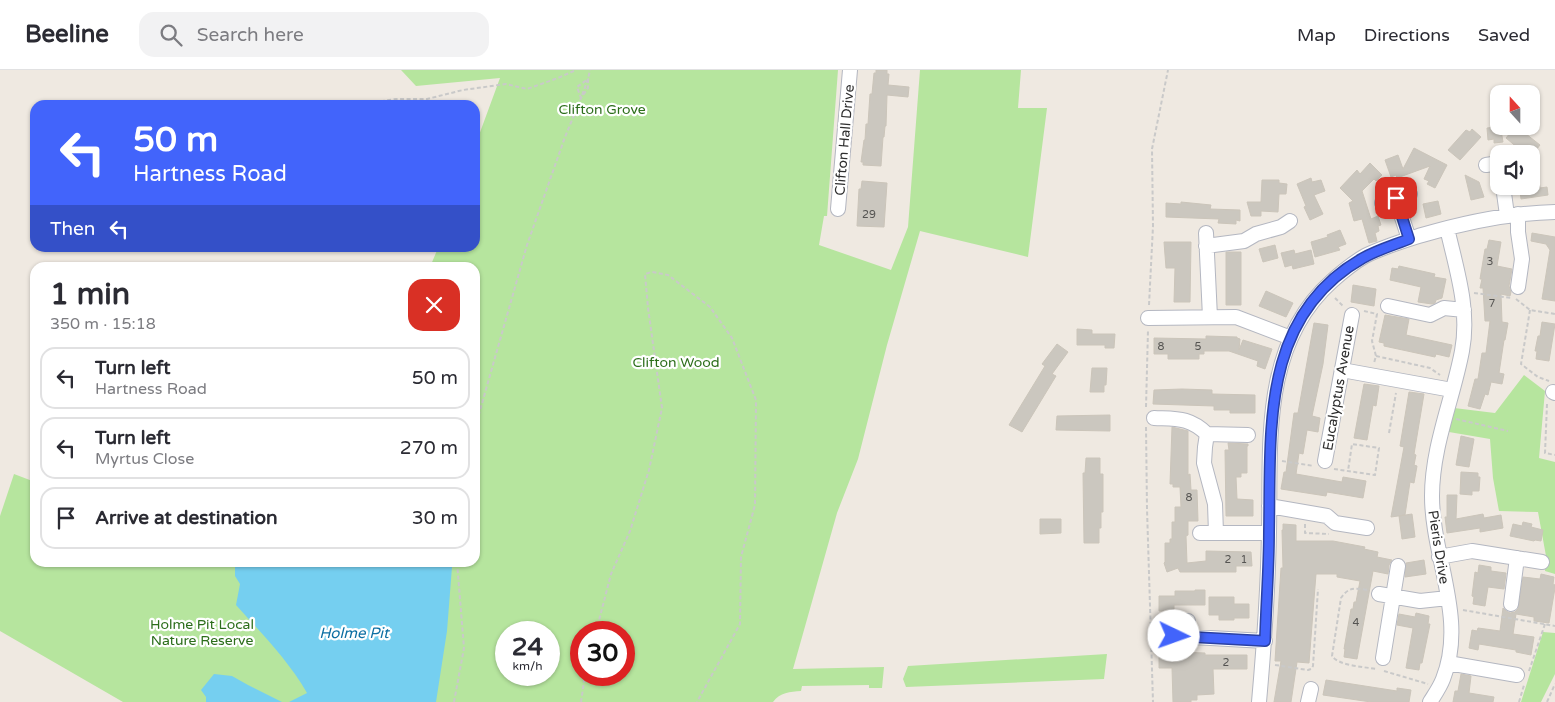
<!DOCTYPE html>
<meta charset="utf-8">
<style>
:root{--surface:#fff;--page:#f2f2f3;--text:#2b2b33;--muted:#7c7c81;--line:#e1e1e2}
body{margin:0;font-family:"Varela Round",sans-serif;background:var(--page);color:var(--text);height:100vh;display:flex;flex-direction:column;font-size:19px;white-space:nowrap}
*{box-sizing:border-box;margin:0}
p{font-size:16px;color:var(--muted)}
.icon{flex:none;width:28px;height:28px;fill:none;stroke:currentColor;stroke-width:2;stroke-linecap:round;stroke-linejoin:round}
.map{position:relative;flex:1;overflow:hidden}
.drawer{position:absolute;left:30px;top:192px;width:450px;height:305px;display:flex;flex-direction:column;background:var(--surface);border-radius:15px;box-shadow:0 1px 4px #0004}
.drawer>*{flex:none}
.guide{position:absolute;left:30px;top:30px;width:450px;height:152px;border-radius:15px;box-shadow:0 1px 4px #0004;background:#4264fb;color:#fff;overflow:hidden}
.needle{width:32px;rotate:339deg}
.tools{position:absolute;left:1490px;top:15px;display:grid;gap:10px}
.tools a{display:grid;place-items:center;width:50px;height:50px;border-radius:10px;background:var(--surface);box-shadow:0 1px 4px #0004;font-size:25px}
.speed{position:absolute;left:495px;top:551px;display:flex;gap:10px;font-size:25px;font-weight:700;text-align:center}
.speed>*{display:grid;place-content:center;width:65px;height:65px;border-radius:50%;background:var(--surface);box-shadow:0 1px 4px #0004;line-height:1}
.speed small{font-size:12px;font-weight:400}
.speed .limit{border:8px solid #d22;background:#fff;color:#111}
.pin{position:absolute;display:grid;place-items:center;width:42px;height:42px;color:#fff;margin:-21px;border-radius:10px;box-shadow:0 2px 8px #0006}
.me{position:absolute;width:55px;margin:-28px;rotate:93deg;stroke-linejoin:round;filter:drop-shadow(0 0 4px #0008)}
.turn{display:flex;align-items:center;gap:18px;height:105px;padding:0 20px;font-size:22px}
.turn .icon{width:65px;height:65px;stroke-width:2.5}
.turn b{display:block;font-size:35px;line-height:42px}
.then{display:flex;align-items:center;height:48px;padding:0 20px;background:#0003;gap:10px;font-size:19px}
.round{display:grid;place-items:center;flex:none;width:52px;height:52px;border-radius:15px;background:var(--page)}
.overview{display:flex;align-items:center;justify-content:space-between;height:85px;padding:0 20px}
h1{font-size:30px;font-weight:700;line-height:38px}
ul{padding:0;list-style:none}
li{display:flex;align-items:center;gap:15px;height:62px;margin:0 10px 8px;padding:0 10px;border:2px solid var(--line);border-radius:15px}
li div{flex:1}
li b{display:block;font-size:19px}
li em{font-style:normal}
header{display:flex;align-items:center;gap:30px;box-sizing:border-box;height:70px;padding:0 25px;background:var(--surface);border-bottom:1px solid var(--line)}
header strong{font-size:24px}
nav{display:flex;gap:28px;margin-inline-start:auto;font-size:18px}
.search{width:350px;height:45px;background:var(--page);display:flex;align-items:center;gap:12px;box-sizing:border-box;padding:0 18px;border-radius:15px;color:var(--muted);font-size:19px}
.map>svg:first-child{display:block}
.green{fill:#b6e59e;fill-rule:evenodd}
.water{fill:#75cff0}
.building{fill:#cbc7bf;stroke:#cbc5ba}
.lines{fill:none;stroke-linecap:round;stroke-linejoin:round}
.minor-casing{stroke:#b4b7c1;stroke-width:16}
.path{stroke:#c9c9c9;stroke-width:2;stroke-dasharray:4 2.5;stroke-linecap:butt}
.minor{stroke:#fff;stroke-width:14}
.route-casing{stroke:#2b41a3;stroke-width:12}
.route{stroke:#4264fb;stroke-width:9}
.labels{text-anchor:middle;stroke-width:4.5;stroke-linejoin:round;paint-order:stroke}
.number-label{font-size:11px;fill:#555452}
.park-label{font-size:14px;fill:#2c6e1b;stroke:#fff}
.street-label{font-size:14px;fill:#2e2e2e;stroke:#fff}
.water-label{font-size:15px;font-style:italic;fill:#0d6fa3;stroke:#fff}
</style>
<header>
<strong>Beeline</strong>
<div class="search"><svg class="icon" aria-label="search" viewBox="0 0 24 24"><circle cx="10" cy="10" r="6"/><path d="M15 15l6 6"/></svg>Search here</div>
<nav><a>Map</a><a>Directions</a><a>Saved</a></nav>
</header>
<div class="map">
<svg width="1555" height="632" viewBox="0 0 1555 632">
<rect width="100%" height="100%" fill="#efe9e1"/>
<!-- green -->
<path class="green" d="M401,0H838L827,146H824L819,175L891,200L908,157L920,0H1021L1018,38H1047L1028,187L920,161L887,275L858,389L837,443L793,599L884,597L882,618H869V615L802,616L801,621C790,622 780,622 773,632H123L0,561V446L14,404L35,412V492H475V198L430,197L438,178H475V76L500,8L416,16ZM506,562H549V605H506ZM581,562H624V605H581Z
M1524,305L1545,321L1539,388L1555,392V504L1545,501L1546,486L1538,442L1499,441L1493,408L1490,369L1449,362L1454,338L1495,343Z
M1543,562L1555,563V604L1541,632H1521Z
M1107,584L1104,609L906,617L903,609L908,596Z"/>
<!-- water -->
<path class="water" d="M236,492L450,493L452,497L447,561L436,632H289L307,623C288,590 261,563 236,535L240,514L235,506V494Z
M214,604L232,606L248,615L282,632H206V627L201,620Z"/>
<!-- building -->
<path class="building" d="M876,0H887V4H889L888,15L909,17L908,27L887,25L886,56H885L884,67H883L881,96L863,95V92H861L864,70H865L866,54H868L870,24H872L874,3H876Z
M1516,56L1540,75L1533,84H1525L1506,68Z
M1496,57L1497,61L1501,60L1503,72L1494,73V69L1488,70L1487,58Z
M1472,59L1481,67L1460,90L1448,80L1466,60L1470,62Z
M1414,78L1447,95L1435,118L1427,114L1429,111L1424,109L1430,96L1397,108L1396,105L1391,107L1385,90L1398,85L1403,99Z
M1370,93L1382,105L1376,111L1374,109L1362,121L1371,149L1378,146L1381,155L1378,156L1379,161L1375,163L1377,171L1369,173L1362,149L1354,151L1349,133L1353,131L1340,118L1357,100L1360,104Z
M1531,93H1537L1540,118L1547,117L1548,125L1521,129L1520,120H1524L1523,116H1531Z
M1465,105L1479,112L1484,127L1471,130Z
M1311,108L1312,112L1321,110L1325,121L1314,125L1323,144L1310,150L1304,137L1306,136L1297,114Z
M1262,110H1279V113L1287,114L1286,124H1279L1278,142L1261,141V146H1251L1247,132H1261Z
M862,111L887,113L884,157L857,156L859,119H861Z
M1438,131L1441,144L1426,148L1423,134Z
M1181,132L1211,135L1210,139L1240,140V151L1236,150V154L1218,153L1219,149L1166,147V133L1181,134Z
M1340,160L1346,174L1338,177L1340,180L1315,187L1311,172L1328,167L1327,165Z
M1532,163L1555,167V231L1542,229L1550,180L1546,174L1531,171Z
M1489,170L1501,172L1497,196L1512,199L1509,216L1511,222L1510,226L1501,224L1502,252L1508,253L1505,270H1504L1499,303L1504,304L1502,314L1491,312L1488,325L1485,324L1480,339L1468,336L1475,309H1478L1482,283H1486L1490,251H1485L1483,218H1480L1482,209H1480L1485,179H1487Z
M1164,172H1191L1190,232H1174L1175,198H1166Z
M1275,175L1278,188L1263,192L1259,179Z
M1294,180L1295,184L1311,180L1314,194L1293,199L1292,195L1285,197L1281,183Z
M1226,182H1241V235H1226Z
M1399,196L1435,204L1434,207L1446,209L1442,228L1436,230L1435,233L1432,234L1418,232L1421,217L1390,210L1392,198L1398,199Z
M1353,215L1376,219L1374,236L1351,232Z
M1266,221L1293,233L1286,247L1259,236Z
M1385,245L1409,249L1406,265L1452,275L1449,287L1436,284L1435,287L1384,276V273L1379,272Z
M1542,252L1555,254L1549,291L1536,289L1537,281H1535L1538,266H1540Z
M1314,253L1328,255L1323,294L1312,346L1320,348L1318,362L1307,360L1303,384L1299,383L1296,404L1342,412L1343,407L1366,411L1363,428L1327,422L1326,426L1281,419L1284,402H1286L1294,343H1298Z
M1077,259L1092,260V264H1115L1114,278H1105V275H1077Z
M1206,266L1237,267V268L1240,269L1239,280L1243,270L1272,279L1265,299L1257,296L1258,291L1229,281H1204V284H1199V289H1168V284H1154V268L1206,269Z
M1057,274L1068,282L1052,304L1056,306L1022,362L1009,355L1045,296L1042,294Z
M1092,298H1107L1106,315H1104V322H1090Z
M1364,314L1379,316L1376,336L1373,335L1367,370L1354,368Z
M1182,319L1212,320V324L1255,325V343H1230V340H1214V336L1153,334L1154,320Z
M1409,322L1424,324L1414,384L1416,385L1414,395L1417,396L1414,413L1410,412L1405,445L1391,447L1404,377L1400,376Z
M1110,345V361L1056,360L1057,346Z
M1172,357L1188,361V405L1190,404L1191,420H1197L1198,451H1188V465L1186,466L1187,493L1206,491V481L1251,482L1252,496H1236V502H1180L1178,498L1167,502L1164,493L1165,492V473H1170V469H1172V452H1175V437H1181L1180,417H1173V414H1170Z
M1461,366L1474,369L1469,397L1456,395Z
M1228,373L1248,374V376H1247V403H1241V407H1236L1237,429L1253,430V446H1226L1225,380H1229Z
M1086,388H1100V404H1103V442H1101V458H1099V473H1084L1083,403H1085Z
M1461,402L1478,403V407H1480L1479,421H1472V425L1460,424Z
M1447,425H1457L1456,449L1483,444L1484,448L1501,445L1503,458L1480,462V458L1447,463L1445,447H1447Z
M1412,444L1415,467L1402,469L1399,446Z
M1040,449H1061V463L1040,464Z
M1523,452L1532,454L1531,457L1543,460L1541,471L1535,470L1534,471L1510,466L1513,454L1522,456Z
M1283,454L1296,455V471H1333L1365,477L1364,479L1378,482L1377,487L1392,490L1389,495L1388,504L1373,501L1357,589L1344,587L1345,579H1344L1351,539H1353L1354,532H1356L1360,511L1337,507V504H1316L1309,593L1297,592L1291,632H1274L1281,591H1275L1281,498H1283L1282,460H1283Z
M1424,490L1426,504L1405,507L1406,493Z
M1479,495L1491,497V501L1506,503L1504,519L1488,517L1485,536L1473,534L1474,527L1472,526L1475,502L1478,503Z
M1541,504L1554,507L1553,514L1555,515V518L1549,553L1534,551V547L1516,544L1513,564L1534,567L1531,585L1516,582V580L1479,574L1478,580L1469,578L1472,560L1477,561L1478,558L1500,561L1503,538L1506,541L1510,543L1515,542L1518,539L1523,507L1540,509Z
M1195,520H1205V535H1174V541H1159V526H1175V521H1195Z
M1209,527H1234V534H1249V548H1234V550H1219V545H1209Z
M1416,543L1429,546L1428,554H1430L1422,593H1420L1419,600L1406,598L1413,558L1397,555L1399,544L1415,547Z
M1177,582L1205,583V585H1247V599H1213L1214,624L1197,625V630H1191V632H1173L1172,598H1159V583Z
M1461,604L1471,606L1469,623L1494,627L1493,632H1453L1455,621H1458Z
M1326,610L1397,621V618L1411,620L1409,632H1371L1323,625Z"/>
<g class="lines">
<!-- minor casing -->
<g class="minor-casing">
<path id="minor" d="M1486,95L1499,93
M1503,116L1507,145
M1396,129L1409,169
M1382,133L1410,124
M838,139L850,0
M1206,163L1210,247
M1206,176L1244,171L1256,164L1281,157L1290,151
M1518,217L1522,189L1518,162V144
M1388,236L1430,245L1444,238L1464,240
M1148,248L1236,247L1291,268
M1342,300L1452,320
M1553,322L1555,323
M1154,348C1177,349 1189,347 1207,364L1248,365
M1207,364L1205,377L1204,393L1215,434L1216,463
M1325,391L1352,245
M1269,436L1327,446L1335,453L1367,458
M1200,463H1269
M1439,487L1472,481L1542,492
M1379,524L1420,531L1448,528
M1511,534L1517,488
M1174,566L1265,571
M1187,567L1188,551
M1383,588L1398,496
M1448,593L1517,605
M1259,632C1264,576 1268,519 1269,462C1271,376 1260,275 1332,211C1342,202 1353,193 1365,186C1383,177 1403,171 1422,165C1466,152 1508,143 1555,142
M1308,632L1311,619
M1430,632C1435,624 1440,617 1443,609C1467,549 1432,487 1432,426C1432,376 1453,329 1462,281C1470,239 1456,198 1447,158"/>
</g>
<!-- path -->
<path class="path" d="M588,9L581,28L577,17Z
M355,35L396,29H427L463,20L506,14L527,19L558,8L576,0
M1474,223L1512,228
M1335,228L1344,237
M1516,229L1530,240L1555,244
M1149,235L1153,156L1152,79L1168,0
M1530,240L1521,294L1538,307L1549,311
M1364,241L1377,244L1372,271L1376,286L1374,293
M1376,286L1430,298L1440,305
M1547,334L1545,383L1555,385
M1146,337L1148,260
M1456,349L1508,361
M1146,357L1147,439L1153,632
M475,358L527,175L565,67L581,28L588,18V9L590,0
M1389,363L1396,323
M1282,391L1314,396
M1334,399L1375,405L1379,378L1352,374L1348,401
M1305,454V463L1329,464
M1367,520C1355,518 1348,517 1341,528L1332,586C1339,596 1365,597 1377,599
M1463,540L1555,556
M596,562L611,504L630,461L649,400L662,338L648,238L645,204L652,202L668,205L710,237L732,268L756,330L755,435L741,487L740,554L697,632
M1275,595L1308,600L1311,599L1313,596L1318,519
M1384,601L1428,614
M1529,601L1545,554
M454,632L464,578L457,492
M581,632L585,605
M1519,632L1524,615
M1547,632L1555,614"/>
<!-- minor -->
<use href="#minor" class="minor"/>
</g>
<g class="lines">
<!-- route casing -->
<g class="route-casing">
<path id="route" d="M1174,566L1265,571C1266,535 1269,498 1269,462C1271,360 1260,246 1363,188C1377,180 1394,175 1409,169L1396,128"/>
</g>
<!-- route -->
<use href="#route" class="route"/>
</g>
<g class="labels">
<!-- number labels -->
<g class="number-label">
<text x="869" y="148">29</text>
<text x="1490" y="195">3</text>
<text x="1492" y="237">7</text>
<text x="1161" y="280">8</text>
<text x="1198" y="280">5</text>
<text x="1189" y="431">8</text>
<text x="1228" y="493">2</text>
<text x="1244" y="493">1</text>
<text x="1356" y="556">4</text>
<text x="1226" y="596">2</text>
</g>
<!-- park labels -->
<g class="park-label">
<text x="602" y="44">Clifton Grove</text>
<text x="676" y="297">Clifton Wood</text>
<text x="202" y="559">Holme Pit Local<tspan x="202" dy="16">Nature Reserve</tspan></text>
</g>
<!-- street labels -->
<g class="street-label">
<text transform="translate(844 70) rotate(-85)" y="5">Clifton Hall Drive</text>
<text transform="translate(1338 318) rotate(-80)" y="5">Eucalyptus Avenue</text>
<text transform="translate(1439 477) rotate(81)" y="5">Pieris Drive</text>
</g>
<!-- water labels -->
<g class="water-label">
<text x="354" y="568">Holme Pit</text>
</g>
</g>
</svg>
<div class="tools">
<a><svg class="needle" viewBox="-14 -14 28 28"><path d="M0-13l5 13h-10z" fill="#e53935"/><path d="M0 13l5-13h-10z" fill="#7c7c81"/></svg></a>
<a><svg class="icon" aria-label="sound" viewBox="0 0 24 24"><path d="M4 9h4l5-4v14l-5-4H4zM17 9q2 3 0 6"/></svg></a>
</div>
<div class="speed"><div>24<small>km/h</small></div><div class="limit">30</div></div>
<div class="pin" style="left:1396px;top:128px;background:#d93025"><svg class="icon" aria-label="arrive" viewBox="0 0 24 24"><path d="M6 21V4h12l-3 4 3 4H6"/></svg></div>
<svg class="me" style="left:1174px;top:566px" viewBox="-20 -20 40 40"><circle r="19" fill="#fff"/><path d="M0-13L10 11 0 6-10 11z" fill="#4264fb"/></svg>
<div class="guide">
<div class="turn"><svg class="icon" aria-label="left" viewBox="0 0 24 24"><path d="M17 20v-9H6M10 6l-5 5 5 5"/></svg><div><b>50 m</b>Hartness Road</div></div>
<div class="then">Then<svg class="icon" aria-label="left" viewBox="0 0 24 24"><path d="M17 20v-9H6M10 6l-5 5 5 5"/></svg></div>
</div>
<section class="drawer">
<div class="overview"><div><h1>1 min</h1><p>350 m · 15:18</p></div><a class="round" style="background:#d93025;color:#fff"><svg class="icon" aria-label="close" viewBox="0 0 24 24"><path d="M6 6l12 12M18 6L6 18"/></svg></a></div>
<ul>
<li><svg class="icon" aria-label="left" viewBox="0 0 24 24"><path d="M17 20v-9H6M10 6l-5 5 5 5"/></svg><div><b>Turn left</b><p>Hartness Road</p></div><em>50 m</em></li>
<li><svg class="icon" aria-label="left" viewBox="0 0 24 24"><path d="M17 20v-9H6M10 6l-5 5 5 5"/></svg><div><b>Turn left</b><p>Myrtus Close</p></div><em>270 m</em></li>
<li><svg class="icon" aria-label="arrive" viewBox="0 0 24 24"><path d="M6 21V4h12l-3 4 3 4H6"/></svg><div><b>Arrive at destination</b></div><em>30 m</em></li>
</ul>
</section>
</div>
